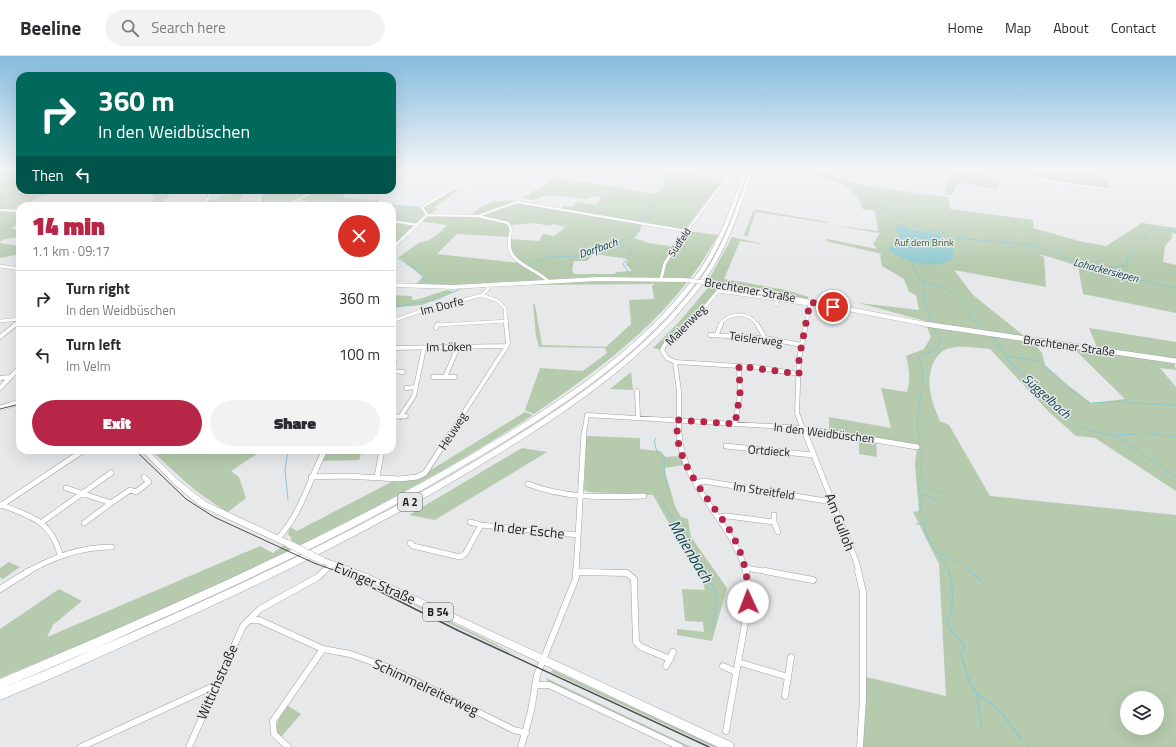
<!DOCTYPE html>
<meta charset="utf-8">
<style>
:root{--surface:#fff;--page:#f2f2f3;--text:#2b2b33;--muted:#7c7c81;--line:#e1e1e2;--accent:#b72646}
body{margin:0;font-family:"Titillium Web",sans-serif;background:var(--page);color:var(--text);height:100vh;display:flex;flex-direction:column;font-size:15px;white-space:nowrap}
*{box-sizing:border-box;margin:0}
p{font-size:13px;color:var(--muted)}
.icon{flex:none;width:22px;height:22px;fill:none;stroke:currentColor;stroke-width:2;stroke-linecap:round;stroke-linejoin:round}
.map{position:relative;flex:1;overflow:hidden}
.sheet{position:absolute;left:16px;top:146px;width:380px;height:252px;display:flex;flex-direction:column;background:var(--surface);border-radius:12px;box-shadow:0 4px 16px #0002}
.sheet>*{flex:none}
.banner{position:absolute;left:16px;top:16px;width:380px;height:122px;border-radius:12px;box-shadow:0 4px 16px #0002;background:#00695c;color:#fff;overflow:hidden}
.buttons{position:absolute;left:1120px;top:635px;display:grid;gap:8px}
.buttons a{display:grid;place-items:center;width:44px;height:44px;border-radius:50%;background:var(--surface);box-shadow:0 4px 16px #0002;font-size:20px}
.pin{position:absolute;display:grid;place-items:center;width:34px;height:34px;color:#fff;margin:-17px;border:2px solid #fff;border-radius:50%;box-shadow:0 1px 4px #0007}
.me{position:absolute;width:44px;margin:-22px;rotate:358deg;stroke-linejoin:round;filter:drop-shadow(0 0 3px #0008)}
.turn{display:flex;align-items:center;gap:14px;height:84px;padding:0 16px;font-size:18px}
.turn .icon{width:52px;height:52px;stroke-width:2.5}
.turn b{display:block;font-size:28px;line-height:34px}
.then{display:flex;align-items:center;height:38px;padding:0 16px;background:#0003;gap:8px;font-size:15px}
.round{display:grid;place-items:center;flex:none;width:42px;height:42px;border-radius:21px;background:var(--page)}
.head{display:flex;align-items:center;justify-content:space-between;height:68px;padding:0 16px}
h1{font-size:24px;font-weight:800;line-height:30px;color:var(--accent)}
.primary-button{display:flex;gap:8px;margin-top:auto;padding:8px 16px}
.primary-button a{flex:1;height:46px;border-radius:24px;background:var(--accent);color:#fff;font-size:16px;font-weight:800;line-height:46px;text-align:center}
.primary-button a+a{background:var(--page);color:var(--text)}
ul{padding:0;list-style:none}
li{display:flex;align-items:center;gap:12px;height:56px;padding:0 16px;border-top:1px solid var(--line)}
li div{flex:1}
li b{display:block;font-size:15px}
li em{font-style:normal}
header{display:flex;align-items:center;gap:24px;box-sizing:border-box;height:56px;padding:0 20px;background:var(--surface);border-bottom:1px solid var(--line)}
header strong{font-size:19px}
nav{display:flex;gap:22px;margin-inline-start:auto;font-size:14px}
.search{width:280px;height:36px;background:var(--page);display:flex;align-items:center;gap:10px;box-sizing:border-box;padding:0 14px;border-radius:22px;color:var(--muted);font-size:15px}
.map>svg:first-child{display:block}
.green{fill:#b6cbae;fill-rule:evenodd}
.water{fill:#8ec9ce}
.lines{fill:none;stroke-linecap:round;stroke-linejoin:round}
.stream-far1{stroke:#8ec9ce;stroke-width:1}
.stream{stroke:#8ec9ce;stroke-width:1.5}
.street-far4-casing{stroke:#9fa1a2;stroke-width:3}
.street-far3-casing{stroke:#9fa1a2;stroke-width:3.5}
.street-far2-casing{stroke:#9fa1a2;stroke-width:5}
.street-far1-casing{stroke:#9fa1a2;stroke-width:6}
.street-casing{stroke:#9fa1a2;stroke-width:7}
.secondary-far1-casing{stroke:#9fa1a2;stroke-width:4.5}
.secondary-casing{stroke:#9fa1a2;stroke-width:6}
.primary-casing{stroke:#9fa1a2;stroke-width:1}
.highway-casing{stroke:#9fa1a2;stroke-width:1}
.street-far4{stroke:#fff;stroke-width:2.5}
.street-far3{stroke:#fff;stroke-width:3}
.street-far2{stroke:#fff;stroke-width:4}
.street-far1{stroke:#fff;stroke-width:5}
.street{stroke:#fff;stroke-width:6}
.secondary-far1{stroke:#fff;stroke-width:4}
.secondary{stroke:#fff;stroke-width:5}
.primary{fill:#fff;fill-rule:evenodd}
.highway{fill:#fff;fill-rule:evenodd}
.tram-far1{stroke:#4c4d4e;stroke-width:1}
.tram{stroke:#4c4d4e;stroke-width:1.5}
.secondary-bridge-casing{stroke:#9fa1a2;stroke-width:4.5;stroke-linecap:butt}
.primary-bridge-casing{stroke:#9fa1a2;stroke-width:8;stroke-linecap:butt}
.secondary-bridge{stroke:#fff;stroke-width:4}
.primary-bridge{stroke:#fff;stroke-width:7}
.route{stroke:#b72646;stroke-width:7;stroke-dasharray:0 12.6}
.labels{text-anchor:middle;stroke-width:3;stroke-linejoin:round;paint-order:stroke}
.far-street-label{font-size:10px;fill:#1d1d1e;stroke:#e6e8ea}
.far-park-label{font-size:10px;fill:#3c602a;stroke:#e6e8ea}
.far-water-label{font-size:11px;font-style:italic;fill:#0e454a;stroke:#e6e8ea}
.shield{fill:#e6e8ea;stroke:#595a5b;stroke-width:1}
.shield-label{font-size:11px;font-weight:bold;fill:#1d1d1e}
.street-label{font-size:12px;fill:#1d1d1e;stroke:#e6e8ea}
.water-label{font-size:13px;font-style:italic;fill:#0e454a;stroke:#e6e8ea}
.near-street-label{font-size:14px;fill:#1d1d1e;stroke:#e6e8ea}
.near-water-label{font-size:16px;font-style:italic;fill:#0e454a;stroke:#e6e8ea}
</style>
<header>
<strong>Beeline</strong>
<div class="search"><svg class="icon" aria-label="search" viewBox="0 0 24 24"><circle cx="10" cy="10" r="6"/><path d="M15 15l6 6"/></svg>Search here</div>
<nav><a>Home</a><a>Map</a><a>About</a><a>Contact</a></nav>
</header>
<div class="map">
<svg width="1176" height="691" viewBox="0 0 1176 691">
<rect width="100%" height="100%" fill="#e6e8ea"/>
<!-- green -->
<path class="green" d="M7,114H20V124L17,125L20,126V134H56C50,137 46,138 41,140C32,144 30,150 20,150V154H0V117Z
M670,114H684L683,116L724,123L706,147L697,145L705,147L684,175L642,168L640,175L636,179H638L634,182L649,187L676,191L663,208L662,219L665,209L687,175L718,179C676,257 606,309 534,358L525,354L540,312L583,315L607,297L605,292L539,291L536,280L533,247L535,249L542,289L606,291L631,268L629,244L654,243L652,230L655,228L532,229L531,227L488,230H414L423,221L399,201L420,186C429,187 442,175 447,169L419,165L392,190V150H298L308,145L297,143L287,149L259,147L262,134H339L344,142L380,144L377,148L422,151L451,133L457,135L434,152L438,153L429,159L470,160C496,133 528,148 560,154L563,150L572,151L576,146L596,149L602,141L593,140L588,143L546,139L533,144L522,142L557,121L655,138L666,129L663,122ZM534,167L550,170L553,168L566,171L554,180L543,178L539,185L509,183V196L520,207L437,198L457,178L509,181L510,169ZM594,198L628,203L626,208L632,215L616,216L615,218H574L572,214L574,205H587Z
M798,114H817L866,130L919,139L948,141L950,153L1033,164V172L1079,185L1106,190L1142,167L1176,172V178L1172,177V182L1165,190L1163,206L1176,209V257L1083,238L1078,210C1068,207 1046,199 1039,199L1044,201L1046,231L954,214L973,239L1023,279V281L1031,284L1042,297L1045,309L1069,330L1091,347L1125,343L1071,290L1098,294L1089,272L1176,286V305L1174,306L1176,314L1160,312L1176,331V435L1095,382L1076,380L1049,356L990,293C978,292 963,289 950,292C931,297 927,322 931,339C932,348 937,357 940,365L949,369L990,440L1176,459V691H860L862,620L946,640L939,508L913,456L919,455L915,408L917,391L876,383L877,401L859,398V380L829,375V361L891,372L881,332L907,336C911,323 909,313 906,300L924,293L931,281L925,265L859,247L919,254L916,239L909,236L904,223L882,210L880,199L882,198L826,185L827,183L877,193L873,188L880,177L831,169L878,175L875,155L862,153C857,126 821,120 798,114ZM1127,642H1157V672H1127Z
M961,114H984L982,117L994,124L1001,125L997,134L962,126L956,129L951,139L945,138V124Z
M995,114H1097L1112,133L1082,130Z
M150,134H188L186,136H169L168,142C162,146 155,150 147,150L155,142Z
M244,137L239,147L203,149L207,144L218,143L221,139Z
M0,154L20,155V167L11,172L20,175V181L5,183L0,186Z
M758,154L828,166V167L756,156L747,181L744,179L753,155Z
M732,181L763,188L740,185L724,223L786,234L809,241L807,244L746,230L708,225Z
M0,187L20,190V198L0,202Z
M711,228L806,246L718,235L699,258L662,294L653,292L680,265Z
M448,234L453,236L422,249L392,252V239L412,240V244C422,244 436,236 448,234Z
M631,316L633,334L610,333Z
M525,356L533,359C366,467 183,546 0,622V573L59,533L82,545L53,569L47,581L260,490L273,497L292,483L288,478L290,471L297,475L399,422L421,420Z
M586,380L640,382V393L660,395L666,401L679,400L684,409L664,412L675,450L681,461L688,463L691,481L727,532L712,585L677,579V573L704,576L703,566L685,565L682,533L705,534L699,515L688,501L653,439L589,436L584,434Z
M522,392L547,396L435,464L409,459Z
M151,394H263L231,415L239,421L246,442L228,456C197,439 177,418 151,394Z
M325,394H362L359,404L319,405Z
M9,506L20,511L3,523L0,521V512Z
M401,542L488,584L519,601L444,565Z
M553,614L718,691H713L551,616Z
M546,622L691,691H686L548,626Z
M287,649L301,658L281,681L276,676L278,664Z"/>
<!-- water -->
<path class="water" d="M898,169H903L909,173L940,178L945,184L941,186L942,188L950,190L953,193V203C935,214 906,207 890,195L889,191L896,188L899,178L896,174Z"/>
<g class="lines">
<!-- stream-far1 -->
<path class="stream-far1" d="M511,114L533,118
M801,114L829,122L852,132L865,144L906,166L905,169
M534,117L540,114
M0,120L13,114
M884,133L942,141
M318,135H344L341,146L376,148
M0,136L4,131L1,130
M660,138L664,136L663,133L668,129V121L680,114
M951,138L955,129L960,127
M379,149L418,151
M639,165L658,140
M906,166L927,174L946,177L950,182
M955,182L1035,189
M620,186L622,190L631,195V199L623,208L631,220
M1037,190C1082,210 1128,222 1176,232
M398,202L419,216
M912,206L919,224L945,232L960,244L968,253L971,262L985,274
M528,209L548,201L578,200L594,192L618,186L636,177L639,168
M1102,213L1128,209L1127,204L1146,184L1143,179L1152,173L1176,175
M421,222L434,228
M923,227L925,247L931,266
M392,251L435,244L460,233
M993,281L1005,298
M1007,300L1008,304L1060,355L1080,370L1088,374L1117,381L1176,421
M1007,300L1038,305L1069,333L1089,347
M1093,347L1125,345L1130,347L1176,349
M1144,377L1176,381
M1112,379L1137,378
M656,382L654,385L657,396L664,402L665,420
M919,389C922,376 917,377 917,368C918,351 928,315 918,302L922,298L935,295L941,284L933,272
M921,393C923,402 920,411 922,417L919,422L923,429L919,434L923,446L919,448L921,453L919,458L925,465C922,485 942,499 949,516
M288,394L285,414L288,444
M665,422L667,432
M924,429L942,437
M922,438L935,443L938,450
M660,442C675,466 686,493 703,516
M916,468H923
M939,497L957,505L971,516"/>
<!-- stream -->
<path class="stream" d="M702,515L715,534L716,546L713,573
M949,515C954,534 954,551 947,569L964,589L961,598L970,628L977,637L999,654L1022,684
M970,515L982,525
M977,638L982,673
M1028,689L1029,691"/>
<!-- street-far4 casing -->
<g class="street-far4-casing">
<path id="street-far4" d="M911,114L949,121L958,114
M992,114L1074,129L1113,134
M392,125L399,114
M259,147L262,134
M207,148L259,147L292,150
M287,149L317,134
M377,150L386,134
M0,154L20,155
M427,159L478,160L508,167L511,174L509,183
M427,159L422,151L456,131L500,114
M478,160L517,146L686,175
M392,165L417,169
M402,183L427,159
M681,183L732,114"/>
</g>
<!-- street-far3 casing -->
<g class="street-far3-casing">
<path id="street-far3" d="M510,182C504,207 534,211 548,225
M392,192L403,182
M0,210L20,213
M661,223L665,207L682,182
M482,239L498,245L505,252L506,269
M776,249L778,243
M0,265L20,263
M392,265L418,256L482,239L488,233V230
M15,269L20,265
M437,269L507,265
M687,269L699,258L718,235L809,248
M720,269C728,256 749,255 757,269
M806,269L810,246"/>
</g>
<!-- street-far2 casing -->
<g class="street-far2-casing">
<path id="street-far2" d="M757,268L765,282
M436,272L438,268
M717,278L721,268
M710,279L765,282L802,289
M0,281L16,268
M392,292L506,290
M675,306L755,311L799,318
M392,309L394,306
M392,315L403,316
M433,321H455
M445,321L458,291
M0,322L10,321
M0,332L20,311
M406,332L416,331
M637,335L638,361
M392,361L406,360
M400,361L414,340L424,292
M735,368L740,338L739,310
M450,378L505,293L508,287L506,268
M584,378L587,359L803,372L840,378
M679,378V335L675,306L667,302L662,294L666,287L688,268
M805,378L797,357L799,303L806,268"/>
</g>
<!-- street-far1 casing -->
<g class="street-far1-casing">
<path id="street-far1" d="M679,377C682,431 733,466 746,516
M805,377L856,505L859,516
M834,377L917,391
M726,390L813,399
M311,421L346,420L399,423L417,421L425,417L451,377
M377,421L382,394
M696,427L704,425L832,446
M528,428C566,443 604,441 644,440
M66,432L111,447L84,467
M111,447L130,434L136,436L149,426L144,421
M1,449C31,460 51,465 60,498
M0,450L84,394
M720,461L727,460L774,466V459
M42,466L111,417
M470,466L481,469L578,479
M774,466L778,476
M277,483C301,459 309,424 325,394
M410,487L413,490L460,501L465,498L481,469
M745,512L770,516
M27,516C54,501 80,491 112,491
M323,516L333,508
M576,516H600
M576,516L584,377"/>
</g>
<!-- street casing -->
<g class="street-casing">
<path id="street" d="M765,515L813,524
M858,515L863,536V643L860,691
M576,516L627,517L634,523L636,586L641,591L670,603
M0,533L29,515
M249,564H259L323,593L350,598L387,611L514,674L526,677
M738,606L788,621
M666,610L673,596
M723,610L736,616
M535,629H549L680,691
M785,640L791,601
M726,675L748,550L749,533L746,515
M81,691L216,629
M189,691L243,570L260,553L318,521L324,515
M288,691L274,678L273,665L323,593
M521,691L531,655L537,619L576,522V515"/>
</g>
<!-- secondary-far1 casing -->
<g class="secondary-far1-casing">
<path id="secondary-far1" d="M712,227L931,269
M392,229L453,231L598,223L684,224"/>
</g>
<!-- secondary casing -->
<g class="secondary-casing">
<path id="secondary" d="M925,268L1176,305
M0,352L20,346"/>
</g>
<!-- primary casing -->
<g class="primary-casing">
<path id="primary" d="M212,134H216L204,150H200Z
M141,394H148L178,424L206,446L292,486L293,488L292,490L289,491L286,490L200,450L174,428Z
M321,501L367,518L733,687L734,691H718L361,522L318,506L317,504L318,502Z"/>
</g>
<!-- highway casing -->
<g class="highway-casing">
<path id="highway" d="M744,114H748C735,153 722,192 697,225C639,303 553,357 470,406C368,467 260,519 151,567C101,590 51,613 0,633V623C159,555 318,488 467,401C550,353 634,300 693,223C718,191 731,152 744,114Z
M749,114H753C740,155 726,196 700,231C647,302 570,354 495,400C389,466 276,521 161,573C108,597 54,622 0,644V633C168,562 336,490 492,395C566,350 643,299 696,229C722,195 736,154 749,114Z"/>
</g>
<!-- street-far4 -->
<use href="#street-far4" class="street-far4"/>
<!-- street-far3 -->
<use href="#street-far3" class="street-far3"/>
<!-- street-far2 -->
<use href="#street-far2" class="street-far2"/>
<!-- street-far1 -->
<use href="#street-far1" class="street-far1"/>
<!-- street -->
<use href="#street" class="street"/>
<!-- secondary-far1 -->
<use href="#secondary-far1" class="secondary-far1"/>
<!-- secondary -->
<use href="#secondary" class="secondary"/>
<!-- primary -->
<use href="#primary" class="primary"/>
<!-- highway -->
<use href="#highway" class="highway"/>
<!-- tram-far1 -->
<path class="tram-far1" d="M0,353L20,348
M135,394L186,443L214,461L314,507L339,516"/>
<!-- tram -->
<path class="tram" d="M336,515L351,521L459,575L709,691"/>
<!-- secondary-bridge casing -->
<g class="secondary-bridge-casing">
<path id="secondary-bridge" d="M684,224L712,227"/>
</g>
<!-- primary-bridge casing -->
<g class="primary-bridge-casing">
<path id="primary-bridge" d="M289,488L321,504"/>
</g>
<!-- secondary-bridge -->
<use href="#secondary-bridge" class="secondary-bridge"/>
<!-- primary-bridge -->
<use href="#primary-bridge" class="primary-bridge"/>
</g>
<!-- sky -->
<linearGradient id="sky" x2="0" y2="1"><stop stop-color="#84bcde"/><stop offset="0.54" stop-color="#f4f5f6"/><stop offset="1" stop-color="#f4f5f6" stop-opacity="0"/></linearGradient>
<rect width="1176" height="211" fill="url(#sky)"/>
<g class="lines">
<!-- route -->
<path class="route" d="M748,546C749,519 742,493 727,470C709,444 685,418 678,385C677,378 677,371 677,364L735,368L740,338L739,310L799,318V303L810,246L833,251"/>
</g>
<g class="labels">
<!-- far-street labels -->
<g class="far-street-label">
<text transform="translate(679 186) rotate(-56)" y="4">Südfeld</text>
</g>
<!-- far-park labels -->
<g class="far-park-label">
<text x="924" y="190">Auf dem Brink</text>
</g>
<!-- far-water labels -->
<g class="far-water-label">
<text transform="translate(598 192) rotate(-19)" y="4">Dorfbach</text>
<text transform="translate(1106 214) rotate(15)" y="4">Lohackersiepen</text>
</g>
<!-- shield labels -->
<g class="shield">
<rect x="398" y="437" width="24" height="18" rx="3"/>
<rect x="423" y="547" width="30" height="18" rx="3"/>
</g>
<g class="shield-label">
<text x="410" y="450">A 2</text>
<text x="438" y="560">B 54</text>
</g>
<!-- street labels -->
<g class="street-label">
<text transform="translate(750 234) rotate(10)" y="4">Brechtener Straße</text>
<text transform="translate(442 250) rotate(-14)" y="4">Im Dorfe</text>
<text transform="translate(686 269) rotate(-45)" y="4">Maienweg</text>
<text transform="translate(756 283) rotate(7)" y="4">Teislerweg</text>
<text transform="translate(1069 290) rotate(8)" y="4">Brechtener Straße</text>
<text transform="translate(449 291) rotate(-1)" y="4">Im Löken</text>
<text transform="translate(453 375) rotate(-57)" y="4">Heuweg</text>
<text transform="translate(824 377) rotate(7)" y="4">In den Weidbüschen</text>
<text transform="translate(769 395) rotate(4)" y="4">Ortdieck</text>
<text transform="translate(764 435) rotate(9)" y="4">Im Streitfeld</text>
</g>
<!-- water labels -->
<g class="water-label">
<text transform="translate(1047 340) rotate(42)" y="5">Süggelbach</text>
</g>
<!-- near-street labels -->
<g class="near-street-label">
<text transform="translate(840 466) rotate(69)" y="5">Am Gulloh</text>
<text transform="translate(529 474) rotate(6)" y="5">In der Esche</text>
<text transform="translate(375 527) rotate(23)" y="5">Evinger Straße</text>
<text transform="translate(217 626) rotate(-66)" y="5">Wittichstraße</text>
<text transform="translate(426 631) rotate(25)" y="5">Schimmelreiterweg</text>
</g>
<!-- near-water labels -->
<g class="near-water-label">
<text transform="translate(691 495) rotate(59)" y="6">Maienbach</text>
</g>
</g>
</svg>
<div class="buttons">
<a><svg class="icon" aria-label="layers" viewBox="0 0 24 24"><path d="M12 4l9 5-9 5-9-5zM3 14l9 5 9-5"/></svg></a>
</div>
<div class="pin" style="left:833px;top:251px;background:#d93025"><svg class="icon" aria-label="arrive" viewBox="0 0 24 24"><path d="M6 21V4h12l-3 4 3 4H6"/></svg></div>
<svg class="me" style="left:748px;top:546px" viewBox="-20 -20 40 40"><circle r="19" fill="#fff"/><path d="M0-13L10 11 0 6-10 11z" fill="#b72646"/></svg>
<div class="banner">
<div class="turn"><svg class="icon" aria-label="right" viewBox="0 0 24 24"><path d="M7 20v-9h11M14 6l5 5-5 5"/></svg><div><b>360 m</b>In den Weidbüschen</div></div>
<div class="then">Then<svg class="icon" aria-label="left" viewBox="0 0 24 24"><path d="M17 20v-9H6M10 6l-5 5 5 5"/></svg></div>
</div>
<section class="sheet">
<div class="head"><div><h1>14 min</h1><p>1.1 km · 09:17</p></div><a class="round" style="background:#d93025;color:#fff"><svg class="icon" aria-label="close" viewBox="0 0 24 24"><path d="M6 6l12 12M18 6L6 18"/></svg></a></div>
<ul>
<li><svg class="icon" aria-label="right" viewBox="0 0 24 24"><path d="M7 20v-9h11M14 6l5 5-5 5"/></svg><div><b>Turn right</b><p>In den Weidbüschen</p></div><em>360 m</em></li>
<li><svg class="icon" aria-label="left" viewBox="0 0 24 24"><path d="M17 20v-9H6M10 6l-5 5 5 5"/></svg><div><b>Turn left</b><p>Im Velm</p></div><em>100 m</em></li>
</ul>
<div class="primary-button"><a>Exit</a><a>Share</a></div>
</section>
</div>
